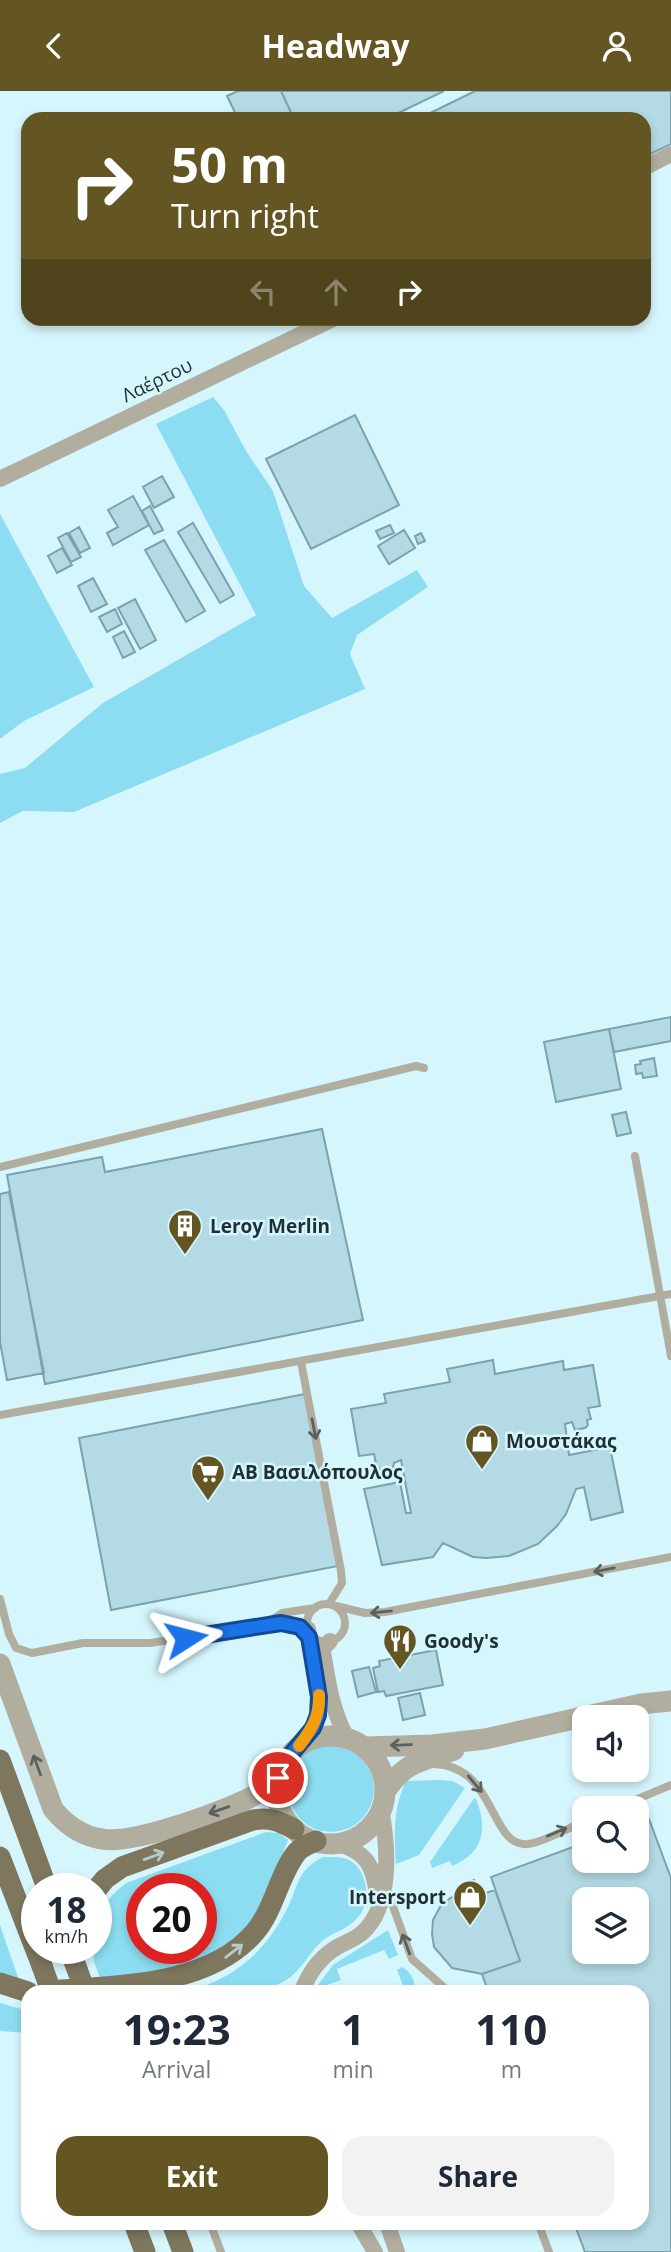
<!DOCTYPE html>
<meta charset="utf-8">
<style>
:root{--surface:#fff;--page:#f2f2f3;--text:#1f2937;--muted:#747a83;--accent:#635623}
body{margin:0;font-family:"Open Sans",sans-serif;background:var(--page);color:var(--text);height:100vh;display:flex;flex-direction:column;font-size:26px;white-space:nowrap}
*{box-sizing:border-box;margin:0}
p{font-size:23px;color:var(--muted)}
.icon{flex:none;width:38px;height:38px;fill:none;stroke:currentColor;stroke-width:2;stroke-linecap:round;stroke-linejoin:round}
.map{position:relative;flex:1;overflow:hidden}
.sheet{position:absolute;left:21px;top:1894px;width:628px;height:245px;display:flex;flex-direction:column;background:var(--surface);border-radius:21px;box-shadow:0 4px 10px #0003}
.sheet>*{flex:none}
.hud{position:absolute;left:21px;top:21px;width:630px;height:214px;border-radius:21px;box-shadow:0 4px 10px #0003;background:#635623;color:#fff;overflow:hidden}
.buttons{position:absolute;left:572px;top:1614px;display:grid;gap:14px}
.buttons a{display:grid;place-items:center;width:77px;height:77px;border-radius:14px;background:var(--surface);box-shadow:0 4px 10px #0003;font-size:35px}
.speed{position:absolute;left:21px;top:1782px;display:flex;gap:14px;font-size:35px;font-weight:700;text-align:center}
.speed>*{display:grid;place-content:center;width:91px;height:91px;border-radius:50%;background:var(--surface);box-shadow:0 4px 10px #0003;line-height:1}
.speed small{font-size:18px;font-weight:400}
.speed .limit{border:10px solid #d22;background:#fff;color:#111}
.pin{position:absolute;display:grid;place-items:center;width:60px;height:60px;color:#fff;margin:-30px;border:4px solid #fff;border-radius:50%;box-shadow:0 2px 7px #0007}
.me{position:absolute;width:77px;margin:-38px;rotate:81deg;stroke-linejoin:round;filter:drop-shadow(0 0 5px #0008)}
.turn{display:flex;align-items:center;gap:24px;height:147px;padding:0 35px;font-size:32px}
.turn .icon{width:91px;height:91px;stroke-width:2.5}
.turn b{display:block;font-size:49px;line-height:60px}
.lanes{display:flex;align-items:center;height:66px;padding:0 35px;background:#0003;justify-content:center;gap:35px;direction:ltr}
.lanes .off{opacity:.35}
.eta{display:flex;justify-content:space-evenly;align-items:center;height:119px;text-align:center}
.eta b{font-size:42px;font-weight:700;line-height:49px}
.cta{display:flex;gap:14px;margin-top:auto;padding:14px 35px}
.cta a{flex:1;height:80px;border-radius:21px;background:var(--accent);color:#fff;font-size:28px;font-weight:700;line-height:80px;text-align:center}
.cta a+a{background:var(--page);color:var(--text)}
header{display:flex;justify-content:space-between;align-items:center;height:91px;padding:0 35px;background:var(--accent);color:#fff;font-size:32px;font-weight:700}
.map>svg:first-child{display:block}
.green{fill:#8cddf2;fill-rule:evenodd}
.building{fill:#b3dae5;stroke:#7ca2ac;stroke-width:2;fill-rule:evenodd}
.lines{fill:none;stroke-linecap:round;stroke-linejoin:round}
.service{stroke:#b1aea0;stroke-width:8}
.minor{stroke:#b1aea0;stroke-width:16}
.tertiary{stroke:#b1aea0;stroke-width:21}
.primary{stroke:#7e775e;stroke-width:21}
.primary-bridge{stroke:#7e775e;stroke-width:21}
.oneway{stroke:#59625f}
.oneway2{stroke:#b7cac6}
.route-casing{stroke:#114b97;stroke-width:18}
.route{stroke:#1a73e8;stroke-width:12}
.slow{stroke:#f59e0b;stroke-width:12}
.labels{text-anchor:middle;stroke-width:5;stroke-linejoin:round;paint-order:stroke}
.street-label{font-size:19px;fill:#1f2f33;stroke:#d6f6fe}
.poi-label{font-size:19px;font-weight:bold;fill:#1f2f33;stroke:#d6f6fe;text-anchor:start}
</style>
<header><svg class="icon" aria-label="back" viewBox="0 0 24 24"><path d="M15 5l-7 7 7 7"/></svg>Headway<svg class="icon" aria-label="person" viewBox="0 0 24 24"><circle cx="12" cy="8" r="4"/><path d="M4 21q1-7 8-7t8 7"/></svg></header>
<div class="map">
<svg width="671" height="2161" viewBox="0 0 671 2161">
<rect width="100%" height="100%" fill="#d6f6fe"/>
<!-- green -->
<path class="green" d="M213,306L224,319L246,360L273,400L304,495L332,527L417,479L428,496L357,544L350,563L365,598L74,721L23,720L0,732V683L25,677L103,612L256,524L156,333Z
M0,423L94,596L24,630L0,648Z
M288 1698a43 43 0 1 1 86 0a43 43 0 1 1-86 0Z
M440,1689L453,1690L465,1697L419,1764L396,1773C394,1744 393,1717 406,1690Z
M475,1706C488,1735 485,1762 452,1775L450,1770L432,1777L430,1771Z
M266,1741L279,1742L288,1749L266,1806L251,1836L194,1875L100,1887L94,1871L93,1857H96C96,1825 101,1812 126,1792ZM142,1797H201V1857H142Z
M323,1766C332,1766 341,1765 349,1769C368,1779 372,1811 358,1826C349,1838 333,1841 322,1850C307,1864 300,1883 281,1892C252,1906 216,1901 185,1900C233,1890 265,1861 287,1818C299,1794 296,1780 323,1766Z
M0,1834L20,1892L0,1882Z
M388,1839L398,1864L389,1868L384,1859L337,1878L341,1889L315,1898L333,1874Z
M402,1876C410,1879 416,1891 415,1900H405L397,1879Z
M0,1912L28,1920V1942L0,1940Z"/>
<!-- building -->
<path class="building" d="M238,0H281L294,28H238L227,5Z
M281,0H444L386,28H294Z
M475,0H671V53L644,66V28H418Z
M355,324L399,414L311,458L266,368Z
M162,385L174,406L154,417L143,396Z
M133,405L149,434L113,454L107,442L118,436L108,419Z
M150,415L163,439L154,443L142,420Z
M193,432L234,504L220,512L178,441Z
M390,434L394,442L380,448L376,440Z
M79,436L90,457L80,462L69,442Z
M404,439L415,457L389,473L378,455Z
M67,442L81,466L71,471L58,447Z
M421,442L425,450L418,453L415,445Z
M164,449L205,520L186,531L145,459Z
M62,457L72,474L57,482L48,465Z
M93,487L107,513L91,521L78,495Z
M135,508L156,549L140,558L118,517Z
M115,518L122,533L107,541L99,526Z
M124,540L135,561L123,567L113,546Z
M671,926V950L614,961L609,938Z
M609,938L621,998L556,1011L544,951Z
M654,967L657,985L643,987L642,982L636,983L635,974L641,973L640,970Z
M626,1021L631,1042L617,1045L612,1024Z
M322,1038L363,1229L45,1293L7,1084L102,1066L105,1081Z
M9,1101L44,1282L7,1289L0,1251V1103Z
M493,1269L495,1283L563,1270L564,1279L593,1274L600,1315L588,1317L591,1328L587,1329L588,1334L585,1337L575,1339L572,1331L565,1333L569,1364L610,1356L623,1421L591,1429L584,1396L576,1398L566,1423L557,1435L538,1453L509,1465L486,1467L473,1466L443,1452L433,1466L382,1474L364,1398L400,1391L406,1422H411L401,1369L394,1372L392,1380L385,1381L380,1379L376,1373L374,1363L359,1365L351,1318L386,1312L384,1303L450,1291L447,1278Z
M305,1303L338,1475L111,1519L79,1347Z
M436,1559L443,1594L386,1605L384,1600L378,1601L373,1577L380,1575L379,1570Z
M369,1576L376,1601L358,1606L352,1580Z
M420,1602L425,1624L403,1629L398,1607Z
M649,1728L671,1787V2161H585L574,2132H642V1900H488L482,1883L520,1870L491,1786L584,1752V1769H637V1733ZM584,1808H637V1860H584Z
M474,1789L479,1804L495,1799L520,1870L482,1883L452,1877L434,1856L432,1843L433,1829L440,1816L450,1807L461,1803L458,1795Z"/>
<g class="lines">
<!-- service -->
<path class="service" d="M635,1065L671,1265
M0,1076L416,975L424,977
M301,1271L341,1480L342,1492L329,1513
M0,1324L671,1203
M0,1508L9,1543L16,1557L32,1562L83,1552H150L281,1532L294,1533L307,1544
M307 1532a19 19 0 1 1 38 0a19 19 0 1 1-38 0Z
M336,1515L365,1522L385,1521L671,1466
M265,1533L282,1522L315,1517
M434,1673C497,1675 489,1757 528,1753C544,1751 569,1737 584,1730
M616,1717L671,1694
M387,1799L412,1868L448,1900
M210,2132L221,2161
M538,2132L549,2161"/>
<!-- minor -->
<path class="minor" d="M644,77L671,63
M0,388L333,228
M330,1550L324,1556L323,1561C328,1591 332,1620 347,1647
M300,1654C306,1645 314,1637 317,1626C325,1603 311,1562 308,1538
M335,1752C366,1760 374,1774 377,1805
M302,1900C308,1884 319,1868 334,1858C343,1852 354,1849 362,1842C393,1815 388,1754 381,1718
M358,2132L375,2161
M387,2132L397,2161"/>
<!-- tertiary -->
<path class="tertiary" d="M0,1573L53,1718C66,1734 81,1745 102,1748C133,1754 229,1719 257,1703C264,1699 271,1693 278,1687
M277 1699a54 54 0 1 1 108 0a54 54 0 1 1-108 0Z
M365,1656L432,1654L485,1648L641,1613L671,1610
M385,1701C405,1670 420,1671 454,1659"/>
<!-- primary -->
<path class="primary" d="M0,1669L47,1797
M0,1766L42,1875
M96,1799L105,1788L122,1776L253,1729C270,1726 279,1730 294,1738
M69,1857L77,1878
M0,1892L28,1901
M50,1900C118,1894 208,1896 255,1841C275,1817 279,1783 297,1761C302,1755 309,1753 316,1750
M134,2132L145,2161
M172,2132L183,2161"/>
<!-- primary-bridge -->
<path class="primary-bridge" d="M42,1875L51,1900
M77,1878L85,1900"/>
</g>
<!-- one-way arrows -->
<defs><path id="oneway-shaft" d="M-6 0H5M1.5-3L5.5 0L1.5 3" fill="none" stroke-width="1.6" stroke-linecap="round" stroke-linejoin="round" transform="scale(1.75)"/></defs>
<g class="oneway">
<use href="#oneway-shaft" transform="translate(314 1338) rotate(79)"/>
<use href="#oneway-shaft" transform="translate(604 1479) rotate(169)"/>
<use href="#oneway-shaft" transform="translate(381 1521) rotate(174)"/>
<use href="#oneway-shaft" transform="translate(401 1654) rotate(178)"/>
<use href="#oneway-shaft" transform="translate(37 1674) rotate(-110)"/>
<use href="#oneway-shaft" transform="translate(475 1693) rotate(50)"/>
<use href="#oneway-shaft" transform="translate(219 1719) rotate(161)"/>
<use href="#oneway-shaft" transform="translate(557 1741) rotate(-23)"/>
<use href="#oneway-shaft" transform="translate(406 1853) rotate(-110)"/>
</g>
<g class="oneway2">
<use href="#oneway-shaft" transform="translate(154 1765) rotate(-20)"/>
<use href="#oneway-shaft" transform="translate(234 1860) rotate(-38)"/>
</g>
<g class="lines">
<!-- route casing -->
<g class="route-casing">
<path id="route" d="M186,1547L281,1532L300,1536L309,1546L319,1606L318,1624L313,1637L282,1674L278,1687"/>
</g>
<!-- route -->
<use href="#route" class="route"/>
<!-- slow -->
<path class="slow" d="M299,1655C312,1638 320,1625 319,1604"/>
</g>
<!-- icons -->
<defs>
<g id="building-pin" transform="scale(1.75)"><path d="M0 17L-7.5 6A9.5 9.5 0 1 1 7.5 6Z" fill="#635623" stroke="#d6f6fe"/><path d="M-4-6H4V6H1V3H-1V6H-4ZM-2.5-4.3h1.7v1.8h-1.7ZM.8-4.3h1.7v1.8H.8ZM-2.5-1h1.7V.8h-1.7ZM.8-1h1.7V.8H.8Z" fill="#fff"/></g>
<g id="shop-pin" transform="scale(1.75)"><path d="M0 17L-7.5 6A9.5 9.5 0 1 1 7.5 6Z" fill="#635623" stroke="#d6f6fe"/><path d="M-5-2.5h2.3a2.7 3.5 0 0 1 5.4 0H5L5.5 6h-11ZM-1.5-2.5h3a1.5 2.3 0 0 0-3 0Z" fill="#fff"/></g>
<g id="supermarket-pin" transform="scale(1.75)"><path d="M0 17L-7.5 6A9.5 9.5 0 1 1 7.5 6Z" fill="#635623" stroke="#d6f6fe"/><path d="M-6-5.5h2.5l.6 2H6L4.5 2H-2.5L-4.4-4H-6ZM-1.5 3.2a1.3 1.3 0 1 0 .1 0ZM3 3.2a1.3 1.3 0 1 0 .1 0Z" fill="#fff"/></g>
<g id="restaurant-pin" transform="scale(1.75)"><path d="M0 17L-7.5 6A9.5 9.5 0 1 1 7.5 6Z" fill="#635623" stroke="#d6f6fe"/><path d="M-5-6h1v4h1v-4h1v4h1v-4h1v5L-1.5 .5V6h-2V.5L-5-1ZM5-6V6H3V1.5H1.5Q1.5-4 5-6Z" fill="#fff"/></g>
</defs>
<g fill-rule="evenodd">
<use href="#building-pin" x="185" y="1135"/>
<use href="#shop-pin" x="482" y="1350"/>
<use href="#supermarket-pin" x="208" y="1381"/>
<use href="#restaurant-pin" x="400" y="1550"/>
<use href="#shop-pin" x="470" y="1806"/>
</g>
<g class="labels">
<!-- street labels -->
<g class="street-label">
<text transform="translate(157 289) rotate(-26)" y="7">Λαέρτου</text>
</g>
<!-- poi labels -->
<g class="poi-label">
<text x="210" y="1142">Leroy Merlin</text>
<text x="506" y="1357">Μουστάκας</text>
<text x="232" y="1388">ΑΒ Βασιλόπουλος</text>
<text x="424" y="1557">Goody's</text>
<text x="446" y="1813" text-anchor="end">Intersport</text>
</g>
</g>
</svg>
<div class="buttons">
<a><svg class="icon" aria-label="sound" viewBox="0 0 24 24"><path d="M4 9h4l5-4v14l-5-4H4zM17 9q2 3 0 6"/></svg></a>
<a><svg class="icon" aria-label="search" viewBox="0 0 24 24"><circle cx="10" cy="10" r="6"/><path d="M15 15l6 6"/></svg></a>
<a><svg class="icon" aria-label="layers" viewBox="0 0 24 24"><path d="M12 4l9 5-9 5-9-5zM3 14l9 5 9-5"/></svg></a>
</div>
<div class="speed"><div>18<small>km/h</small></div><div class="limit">20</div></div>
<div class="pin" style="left:278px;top:1687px;background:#d93025"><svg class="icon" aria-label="arrive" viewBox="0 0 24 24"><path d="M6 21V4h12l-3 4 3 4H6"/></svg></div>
<svg class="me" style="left:186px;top:1547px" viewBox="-20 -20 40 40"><path d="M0-17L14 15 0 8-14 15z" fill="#1a73e8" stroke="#fff" stroke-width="4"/></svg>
<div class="hud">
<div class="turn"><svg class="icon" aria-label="right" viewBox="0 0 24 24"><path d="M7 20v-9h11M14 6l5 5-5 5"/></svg><div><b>50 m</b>Turn right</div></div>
<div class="lanes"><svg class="icon off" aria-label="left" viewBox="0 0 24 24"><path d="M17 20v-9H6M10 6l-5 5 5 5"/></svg><svg class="icon off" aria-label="ahead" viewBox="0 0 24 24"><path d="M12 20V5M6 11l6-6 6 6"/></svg><svg class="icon" aria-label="right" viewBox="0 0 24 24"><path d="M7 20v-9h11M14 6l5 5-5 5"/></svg></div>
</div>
<section class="sheet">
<div class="eta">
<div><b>19:23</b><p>Arrival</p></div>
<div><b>1</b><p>min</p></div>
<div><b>110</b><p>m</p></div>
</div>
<div class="cta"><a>Exit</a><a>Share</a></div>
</section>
</div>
